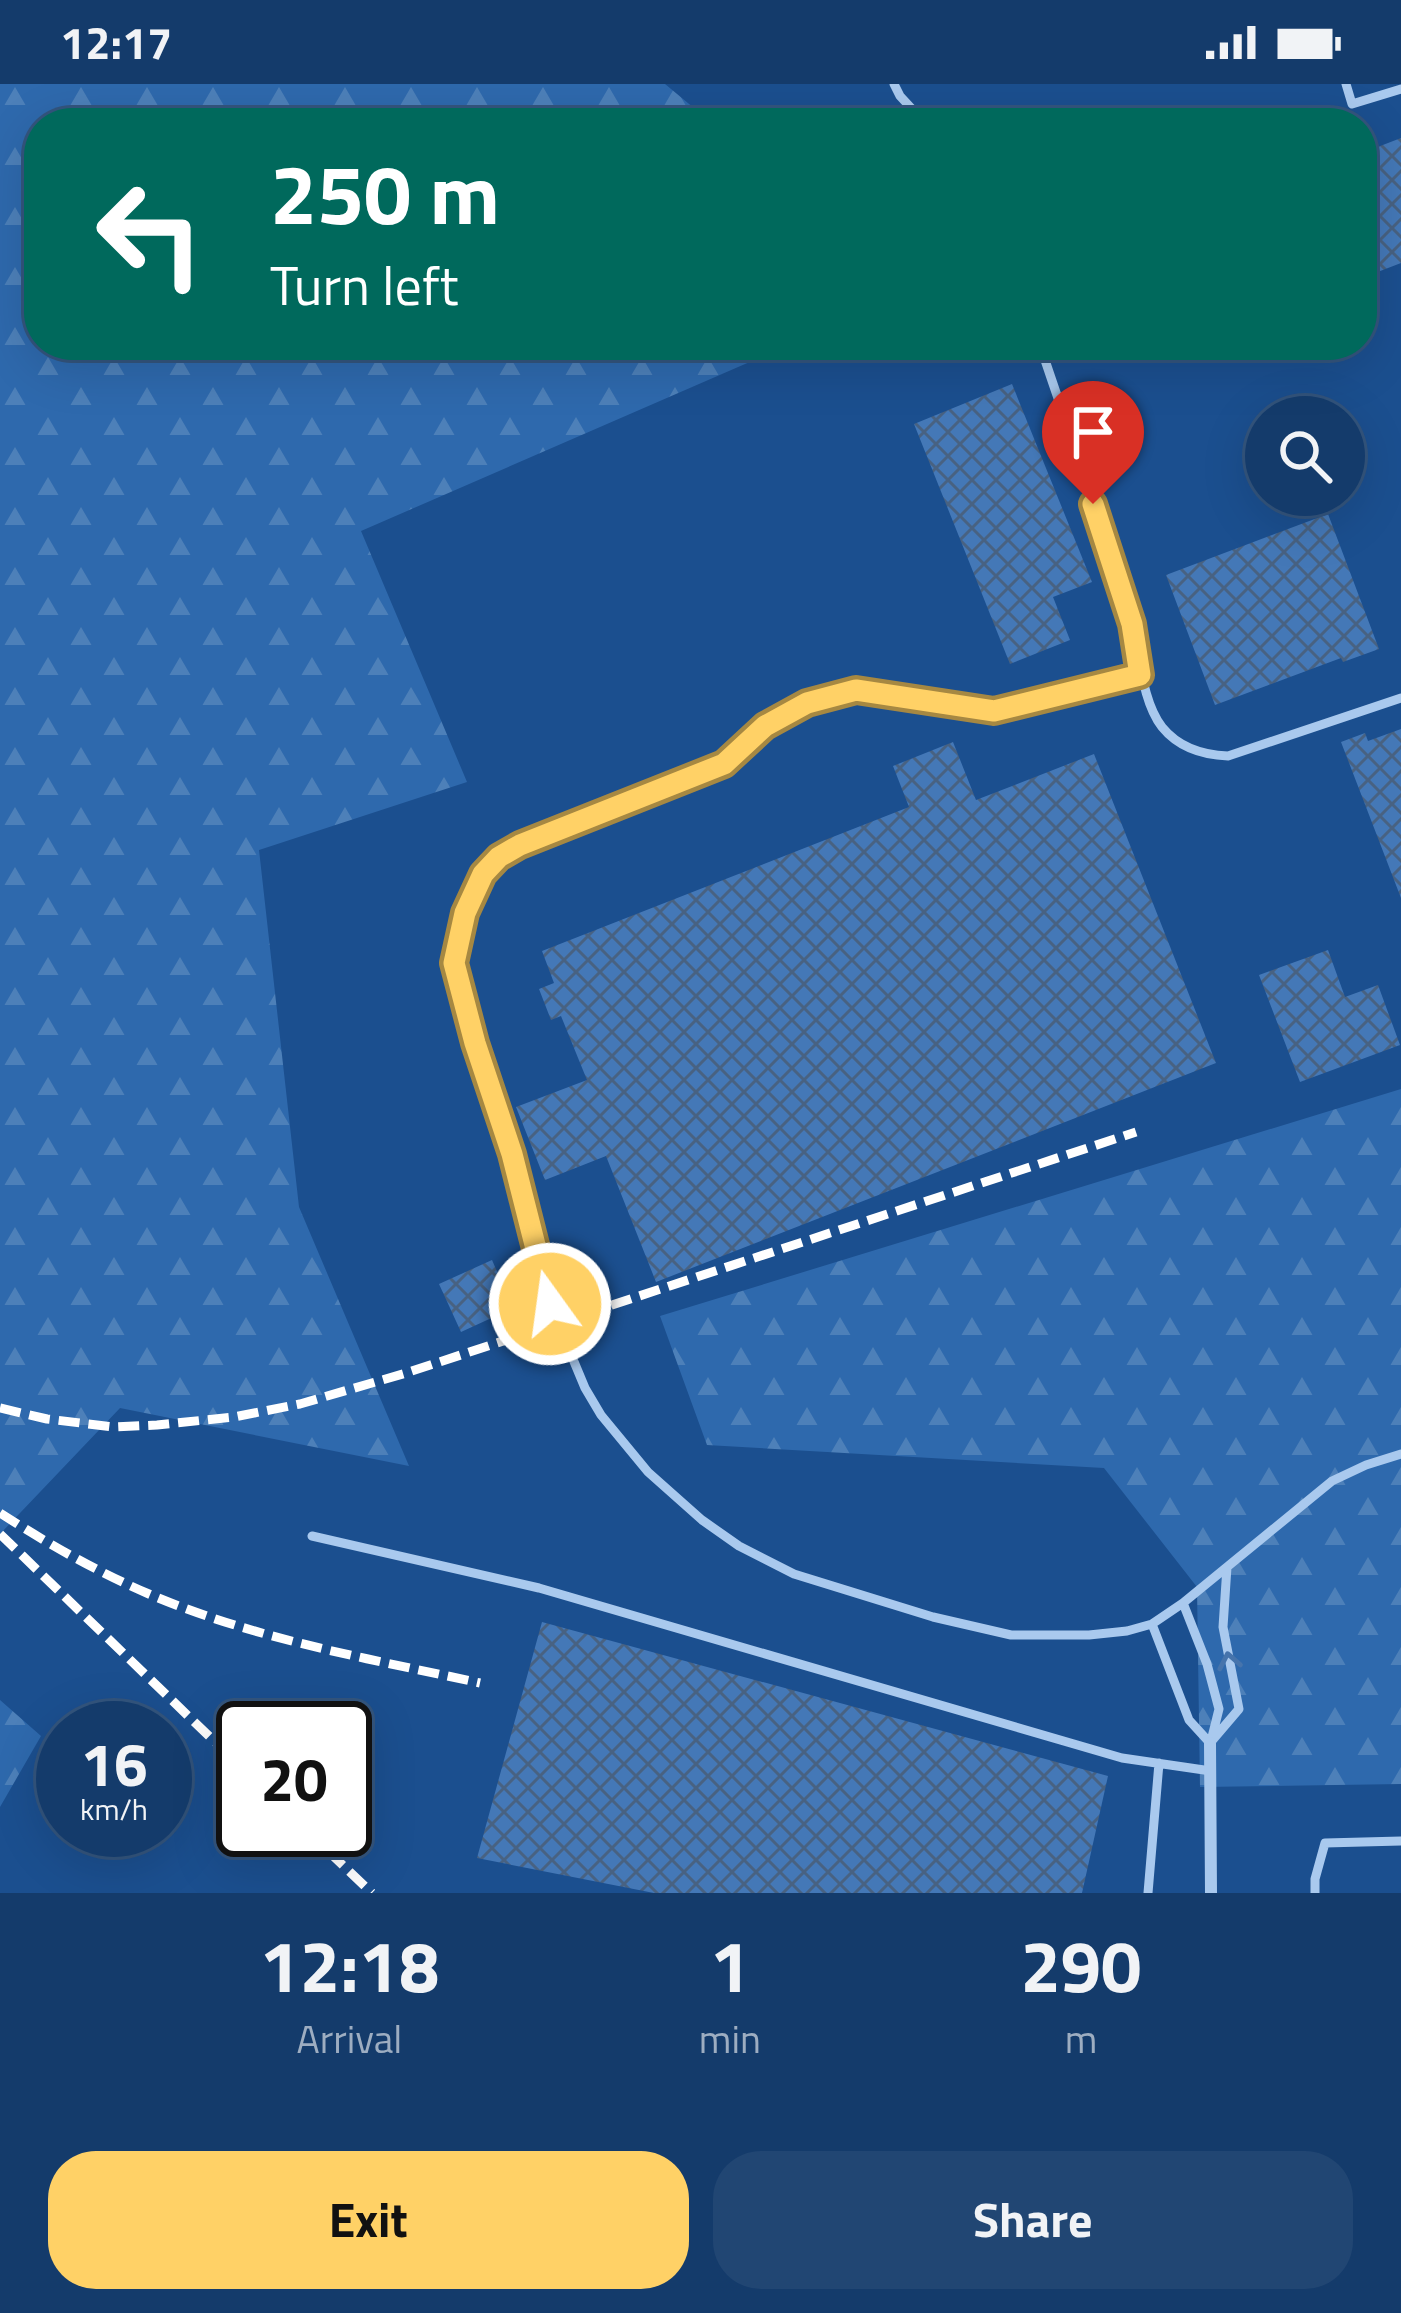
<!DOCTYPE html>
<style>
:root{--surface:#143b6b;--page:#214673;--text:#f1f3f6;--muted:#9dadc1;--line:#33557e;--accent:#ffd166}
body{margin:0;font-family:"Titillium Web",sans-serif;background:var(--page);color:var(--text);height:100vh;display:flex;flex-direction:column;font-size:45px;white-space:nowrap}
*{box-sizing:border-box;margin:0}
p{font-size:39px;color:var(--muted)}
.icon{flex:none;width:66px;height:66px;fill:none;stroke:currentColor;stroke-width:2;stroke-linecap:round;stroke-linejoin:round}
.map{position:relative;height:1809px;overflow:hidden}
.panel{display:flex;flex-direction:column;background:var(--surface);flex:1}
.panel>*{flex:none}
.banner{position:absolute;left:24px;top:24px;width:1353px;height:252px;border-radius:48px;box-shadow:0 12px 48px #0002,0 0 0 3px var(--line);background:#00695c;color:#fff;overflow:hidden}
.buttons{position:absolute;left:1245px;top:312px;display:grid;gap:24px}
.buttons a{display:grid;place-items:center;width:120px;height:120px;border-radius:50%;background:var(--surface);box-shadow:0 12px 48px #0002,0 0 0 3px var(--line);font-size:60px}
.speed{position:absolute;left:36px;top:1617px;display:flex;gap:24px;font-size:60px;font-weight:700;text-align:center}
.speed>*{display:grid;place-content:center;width:156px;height:156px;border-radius:50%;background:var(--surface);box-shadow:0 12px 48px #0002,0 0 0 3px var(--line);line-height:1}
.speed small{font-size:30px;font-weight:400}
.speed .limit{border:6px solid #111;border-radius:18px;background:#fff;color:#111}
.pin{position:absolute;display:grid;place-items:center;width:102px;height:102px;color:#fff;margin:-123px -51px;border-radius:50% 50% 50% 0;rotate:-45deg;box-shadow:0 0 12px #0007}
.pin .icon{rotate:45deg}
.me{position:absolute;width:132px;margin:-66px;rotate:346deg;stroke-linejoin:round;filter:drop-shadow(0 0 9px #0008)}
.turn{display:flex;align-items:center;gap:42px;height:252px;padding:0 48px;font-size:54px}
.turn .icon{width:156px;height:156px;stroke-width:2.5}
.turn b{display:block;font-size:84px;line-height:102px}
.eta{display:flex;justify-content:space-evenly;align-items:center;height:204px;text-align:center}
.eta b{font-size:72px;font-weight:700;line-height:84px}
.cta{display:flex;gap:24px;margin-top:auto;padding:24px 48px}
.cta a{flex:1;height:138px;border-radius:48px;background:var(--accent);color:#111;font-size:48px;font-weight:700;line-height:138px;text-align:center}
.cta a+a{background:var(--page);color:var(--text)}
.status{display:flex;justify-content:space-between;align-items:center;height:84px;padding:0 60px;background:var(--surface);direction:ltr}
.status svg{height:33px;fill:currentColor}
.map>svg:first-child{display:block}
.forest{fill:url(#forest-firs)}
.building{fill:url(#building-cross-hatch)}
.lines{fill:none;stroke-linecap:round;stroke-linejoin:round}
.service{stroke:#a9c9ee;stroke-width:9}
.minor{stroke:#a9c9ee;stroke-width:12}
.rail{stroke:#fff;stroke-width:9;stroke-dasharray:21 9;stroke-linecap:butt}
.oneway{stroke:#4674ac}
.route-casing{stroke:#a68842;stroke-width:30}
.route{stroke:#ffd166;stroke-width:21}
</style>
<div class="status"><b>12:17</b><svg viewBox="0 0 49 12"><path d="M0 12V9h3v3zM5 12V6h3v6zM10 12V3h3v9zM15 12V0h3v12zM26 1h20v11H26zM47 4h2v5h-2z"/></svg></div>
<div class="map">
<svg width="1401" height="1809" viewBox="0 0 1401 1809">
<defs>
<pattern id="forest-firs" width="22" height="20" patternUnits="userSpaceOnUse" patternTransform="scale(3)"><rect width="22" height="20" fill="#2e69ad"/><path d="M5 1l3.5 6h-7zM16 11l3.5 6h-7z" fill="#4d80b9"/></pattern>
<pattern id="building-cross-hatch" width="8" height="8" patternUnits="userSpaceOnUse" patternTransform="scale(3)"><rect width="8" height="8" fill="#4478b7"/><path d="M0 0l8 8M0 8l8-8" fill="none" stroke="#486282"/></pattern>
</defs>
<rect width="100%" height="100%" fill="#1b4f8f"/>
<!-- forest -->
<path class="forest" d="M0,0H665L712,39H39V261H789L361,447L467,698L259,766L299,1123L409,1382L120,1324L0,1450Z
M1401,1005V1700L1200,1703L1197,1503L1104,1384L707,1361L660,1232Z
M0,1616L41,1652L0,1723Z"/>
<!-- building -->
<path class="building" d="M1401,54V179L1362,194V69Z
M1012,300L1092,498L1053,513L1070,556L1010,580L914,340Z
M1328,430L1379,565L1343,578L1341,574L1215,621L1166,491Z
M1401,645V814L1341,658L1365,649L1368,657Z
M953,658L976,716L1094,670L1216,979L656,1198L606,1072L545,1096L516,1023L587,996L561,932L551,936L539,905L554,899L542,867L909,723L893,682Z
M1328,866L1345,913L1378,901L1400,961L1300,998L1259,891Z
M492,1176L513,1224L461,1248L439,1200Z
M542,1538L1108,1692L1082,1809H654L477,1774Z"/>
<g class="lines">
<!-- service -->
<path class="service" d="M894,0L900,12L925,39
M1346,0L1352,20L1401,5
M1040,261C1070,352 1105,444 1131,536C1140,568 1141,616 1162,643C1179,664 1203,671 1228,672L1401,614
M1140,591L994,627L856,606L807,619L765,642L724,679L520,761L499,773L483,791L473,810L465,829L454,879L457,898L512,1070L550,1220L585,1304L601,1331L648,1388L702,1436L739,1462L794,1490L933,1533L1011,1551H1089L1127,1547L1152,1540L1183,1519L1332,1397L1366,1381L1401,1370
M312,1452L539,1504L1122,1674L1211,1687
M1183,1519L1207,1580L1219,1625L1211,1657
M1152,1540L1189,1636L1210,1659
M1210,1659L1239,1625L1223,1543L1227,1483
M1148,1809L1159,1679
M1315,1809V1795L1325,1759L1401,1757"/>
<!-- minor -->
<path class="minor" d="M1210,1659L1211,1809"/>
<!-- rail -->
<path class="rail" d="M0,1324L47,1335L114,1343L157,1341L234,1333L300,1320L406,1289L1136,1048
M0,1429C50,1461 101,1490 156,1513C260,1556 371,1575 480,1599
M0,1450L243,1685
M306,1746L372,1809"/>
</g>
<!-- one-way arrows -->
<defs><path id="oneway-chevron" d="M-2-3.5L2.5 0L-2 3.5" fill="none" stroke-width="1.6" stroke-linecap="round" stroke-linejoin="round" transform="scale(3)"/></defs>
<use class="oneway" href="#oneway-chevron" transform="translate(1229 1577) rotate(-101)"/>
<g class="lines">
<!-- route casing -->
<g class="route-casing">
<path id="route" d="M550,1220L512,1070L475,959L454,879L465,829L483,790L499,773L520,761L724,680L765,642L807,619L856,606L994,627L1140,591L1132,540L1093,420"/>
</g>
<!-- route -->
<use href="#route" class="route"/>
</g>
</svg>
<div class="buttons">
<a><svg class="icon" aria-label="search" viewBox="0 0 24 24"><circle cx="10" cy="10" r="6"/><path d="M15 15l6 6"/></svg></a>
</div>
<div class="speed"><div>16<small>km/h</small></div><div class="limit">20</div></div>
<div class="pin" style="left:1093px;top:420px;background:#d93025"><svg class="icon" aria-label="arrive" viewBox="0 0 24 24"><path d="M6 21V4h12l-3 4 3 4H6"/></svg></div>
<svg class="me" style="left:550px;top:1220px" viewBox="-20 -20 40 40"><circle r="17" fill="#ffd166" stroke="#fff" stroke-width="3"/><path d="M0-11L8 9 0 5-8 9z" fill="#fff"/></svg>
<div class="banner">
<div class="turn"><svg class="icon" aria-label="left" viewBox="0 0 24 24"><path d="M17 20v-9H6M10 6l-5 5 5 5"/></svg><div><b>250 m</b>Turn left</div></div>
</div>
</div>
<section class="panel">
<div class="eta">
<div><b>12:18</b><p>Arrival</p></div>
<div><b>1</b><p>min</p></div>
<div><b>290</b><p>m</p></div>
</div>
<div class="cta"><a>Exit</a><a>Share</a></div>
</section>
